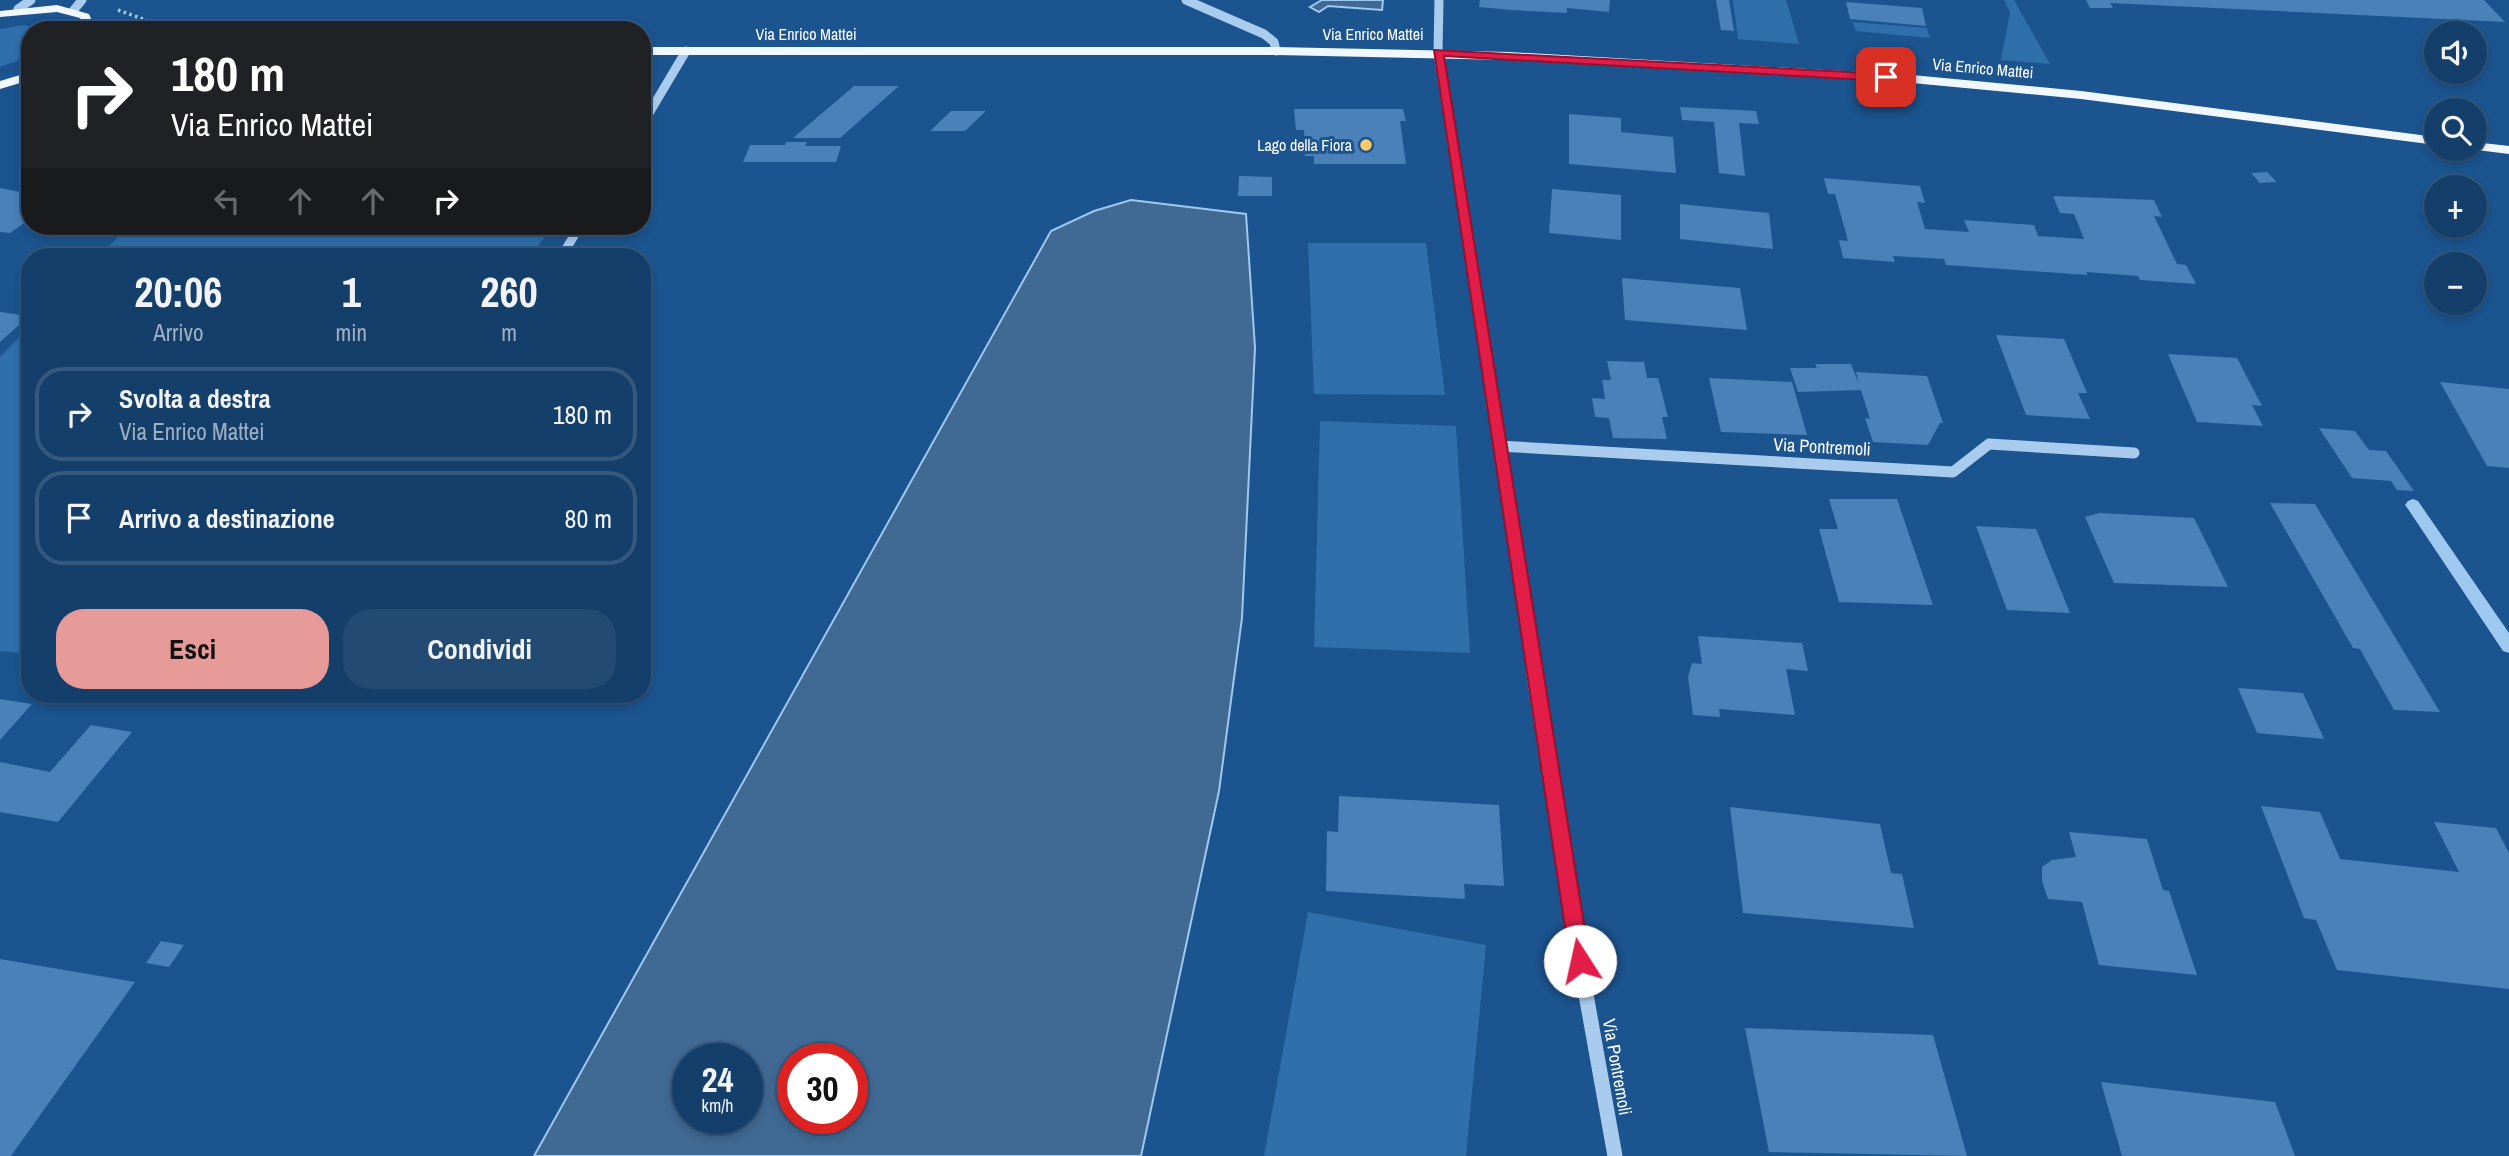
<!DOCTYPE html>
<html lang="it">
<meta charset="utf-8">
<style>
:root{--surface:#153f6b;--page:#224a73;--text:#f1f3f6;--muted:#9dafc1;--line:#34587e;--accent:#e69b98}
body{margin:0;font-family:"Archivo Narrow",sans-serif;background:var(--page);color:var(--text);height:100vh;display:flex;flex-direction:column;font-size:26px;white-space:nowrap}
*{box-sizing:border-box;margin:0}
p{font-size:23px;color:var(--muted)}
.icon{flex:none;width:38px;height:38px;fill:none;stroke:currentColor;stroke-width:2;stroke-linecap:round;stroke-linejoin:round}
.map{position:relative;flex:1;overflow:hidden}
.side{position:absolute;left:21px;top:248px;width:630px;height:455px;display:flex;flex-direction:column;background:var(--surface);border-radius:28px;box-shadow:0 4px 10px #0003,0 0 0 2px var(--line)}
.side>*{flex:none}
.hud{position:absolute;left:21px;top:21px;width:630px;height:214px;border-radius:28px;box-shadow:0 4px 10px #0003,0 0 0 2px var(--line);background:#202124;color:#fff;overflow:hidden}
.controls{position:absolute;left:2424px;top:21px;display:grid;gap:14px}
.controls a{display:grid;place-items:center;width:63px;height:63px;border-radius:50%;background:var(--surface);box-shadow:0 4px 10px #0003,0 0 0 2px var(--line);font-size:35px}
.speed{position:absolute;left:672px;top:1043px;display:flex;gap:14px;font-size:35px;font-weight:700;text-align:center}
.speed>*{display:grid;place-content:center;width:91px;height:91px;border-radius:50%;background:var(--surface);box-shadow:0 4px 10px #0003,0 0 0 2px var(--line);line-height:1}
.speed small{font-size:18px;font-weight:400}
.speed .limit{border:10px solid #d22;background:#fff;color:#111}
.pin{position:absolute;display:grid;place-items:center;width:60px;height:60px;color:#fff;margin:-30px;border-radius:14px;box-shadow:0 4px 10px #0006}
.me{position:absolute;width:77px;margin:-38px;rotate:350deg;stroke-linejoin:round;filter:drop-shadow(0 0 5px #0008)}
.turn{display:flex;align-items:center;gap:24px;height:147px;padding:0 35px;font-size:32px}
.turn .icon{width:91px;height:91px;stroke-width:2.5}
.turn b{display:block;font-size:49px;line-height:60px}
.lanes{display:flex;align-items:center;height:66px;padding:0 35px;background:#0003;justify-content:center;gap:35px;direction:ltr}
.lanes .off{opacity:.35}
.eta{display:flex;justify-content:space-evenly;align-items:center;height:119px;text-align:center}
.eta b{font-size:42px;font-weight:800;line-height:49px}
.cta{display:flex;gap:14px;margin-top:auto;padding:14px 35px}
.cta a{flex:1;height:80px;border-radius:28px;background:var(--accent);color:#111;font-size:28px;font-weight:800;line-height:80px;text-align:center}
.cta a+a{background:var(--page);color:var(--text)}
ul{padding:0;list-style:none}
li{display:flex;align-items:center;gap:21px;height:94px;margin:0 14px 10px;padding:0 21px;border:4px solid var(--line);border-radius:28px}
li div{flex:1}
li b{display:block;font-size:26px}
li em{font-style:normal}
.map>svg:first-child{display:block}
.green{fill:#2f6fac}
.water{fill:#406993;stroke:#9dc8f0;stroke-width:2;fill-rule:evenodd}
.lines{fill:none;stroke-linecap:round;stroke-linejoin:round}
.stream{fill:#9dc8f0;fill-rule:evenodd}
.building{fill:#4981b8}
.path{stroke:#a9ccee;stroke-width:3.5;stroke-dasharray:2.5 3.5;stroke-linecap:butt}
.minor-far2{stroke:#a9ccee;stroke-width:9}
.minor-far1{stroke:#a9ccee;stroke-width:11}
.minor{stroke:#a9ccee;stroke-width:15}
.major{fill:#f0f7ff;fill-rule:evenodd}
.route{fill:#e11d48;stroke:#92132f;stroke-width:2}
.poi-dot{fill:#feca67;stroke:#1c548f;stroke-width:2.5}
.labels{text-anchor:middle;stroke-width:6;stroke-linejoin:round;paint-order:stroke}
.far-street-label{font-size:16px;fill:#fff;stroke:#1c548f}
.far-poi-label{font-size:16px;fill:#fff;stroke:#1c548f;text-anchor:end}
.street-label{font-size:18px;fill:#fff;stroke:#1c548f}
</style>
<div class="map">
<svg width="2509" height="1156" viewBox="0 0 2509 1156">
<rect width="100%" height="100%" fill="#1c548f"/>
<!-- green -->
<path class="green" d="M1733,0H1786L1799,44L1738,39Z
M2004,0H2014L2050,64L2001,60L2010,12Z
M1852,22L1927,28L1930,38L1856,31Z
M24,25L44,30H30V56L0,67V29Z
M129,226H552L531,257H98Z
M1308,243H1426L1445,395L1314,394Z
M30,326V654L0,651V357Z
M1320,421L1456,426L1470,653L1314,647Z
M1308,912L1486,945L1466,1156H1264Z"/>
<!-- water -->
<path class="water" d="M1322,0H1383L1382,10L1328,6L1319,12L1310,7Z
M1131,200L1246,214L1255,348L1242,618L1219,791L1141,1156H534L1051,231L1094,211ZM688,1059H747V1118H688ZM793,1059H852V1118H793Z"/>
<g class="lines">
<!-- stream -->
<path class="stream" d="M2413,499L2418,501L2509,633V653L2503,651L2408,509L2405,505L2408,501Z"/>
</g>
<!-- building -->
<path class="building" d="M1480,0H1610L1609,12L1567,8V13L1512,10L1479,7Z
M1716,0H1729L1734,31L1721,30Z
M2086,0H2484L2505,22L2110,3L2113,8H2090Z
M1846,2L1922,8L1926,26L1850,19Z
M854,86H899L840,138H793Z
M1680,107L1756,111L1759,124L1739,123L1745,176L1719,173L1714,122L1682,120Z
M1294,109H1403L1406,121H1400L1406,164H1314V156H1305L1304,130H1296Z
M951,111H986L965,131H930Z
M1569,114L1621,118V132L1673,137L1676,173L1569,164Z
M786,142H807L805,146H841L836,162H743L750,145H785Z
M2267,172L2277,182L2260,183L2251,173Z
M1239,176L1272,177V196H1238Z
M1824,178L1920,186L1925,203L1917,202L1925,229L1969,232L1964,220L2034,225L2038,236L2084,239L2074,214L2060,213L2053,196L2154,200L2162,217L2154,216L2177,264L2186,265L2196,284L2140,280L2138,276L2086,272L2088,275L1946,265L1944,259L1893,256L1895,262L1843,258L1839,240L1848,241L1835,194H1828Z
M0,188L30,194V219L10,233L0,232Z
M1552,189L1621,195V240L1549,233Z
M1680,204L1769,213L1773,249L1680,239Z
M1622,278L1740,288L1747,330L1625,320Z
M0,312L29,316L0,342Z
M1996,335L2064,339L2087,393H2078L2090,419L2026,415Z
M2168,354L2237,358L2262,406L2252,405L2263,426L2197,422Z
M1607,361L1644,362L1647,378H1658L1668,417H1662L1667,439L1613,438L1609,418L1595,417L1592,398L1605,399L1602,380H1611Z
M1815,364H1851L1859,384L1856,372L1927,376L1943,423H1940L1928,445L1873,442L1865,418L1870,419L1861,390L1798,392L1790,368H1817Z
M1709,378L1792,382L1807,435L1721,432Z
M2440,382L2509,389V468L2487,466Z
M2319,428L2355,431L2369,450L2386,451L2414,491L2397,490L2391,481L2352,478Z
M1829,499H1897L1933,605L1839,602L1819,529H1838Z
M2270,503L2315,504L2440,712L2394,710L2360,649L2353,648Z
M2100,513L2194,518L2228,587L2114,583L2085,517Z
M1976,526L2036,529L2070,613L2007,610Z
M1698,636L1802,643L1808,671L1786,669L1795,715L1719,709L1720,717L1693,715L1688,677L1692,663L1702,664Z
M2238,688L2303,693L2324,739L2257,733Z
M0,699L32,704L0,740Z
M91,725L132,732L58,822L0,812V762L50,772Z
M1339,796L1499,805L1504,886L1464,884L1465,899L1326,891L1327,831L1338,832Z
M2261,806L2320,812L2340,859L2459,872L2434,822L2496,828L2509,853V989L2337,970L2316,920L2304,918Z
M1730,807L1880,824L1891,873L1902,874L1914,928L1743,913Z
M2069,832L2147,839L2163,890L2169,891L2197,975L2099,965L2082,902L2048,899L2042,881V867L2052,860L2076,857Z
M161,941L184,945L169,967L146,963Z
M0,959L135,982L11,1156H0Z
M1745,1028L1933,1035L1967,1156L1769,1152Z
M2101,1082L2275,1102L2295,1156H2122Z"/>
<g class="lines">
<!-- path -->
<path class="path" d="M118,10L151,22L625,26"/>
<!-- minor-far2 -->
<path class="minor-far2" d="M1186,0L1264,34L1274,42L1276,51
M1439,0L1438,52L1476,299
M18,9L31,0
M73,11L82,0
M642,125L686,51
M561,257L580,226"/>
<!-- minor-far1 -->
<path class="minor-far1" d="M1476,297L1534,677
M1498,446L1953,472L1989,444L2134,453"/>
<!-- minor -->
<path class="minor" d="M1534,675L1566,883L1615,1156"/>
<!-- major -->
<path class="major" d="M57,5L89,14L96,30H84L80,18L57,12L0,17V11Z
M642,47H1276L1509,52L1912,75L2081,91L2436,137V145L2081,99L1912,83L1509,60L1276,55H642Z
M30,72V80L0,89V81Z
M2474,142L2509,146V154L2469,149H2474Z"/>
</g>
<!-- route -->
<path class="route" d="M1434,50L1886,74L1892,77L1886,81L1444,56L1590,961L1587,967L1580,970L1573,967L1570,961Z"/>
<!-- markers -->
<circle class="poi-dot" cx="1366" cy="145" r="7"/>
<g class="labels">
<!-- far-street labels -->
<g class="far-street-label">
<text x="806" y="40">Via Enrico Mattei</text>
<text x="1373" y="40">Via Enrico Mattei</text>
<text transform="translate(1983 68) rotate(5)" y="6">Via Enrico Mattei</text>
</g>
<!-- far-poi labels -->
<g class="far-poi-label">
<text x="1352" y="151">Lago della Fiora</text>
</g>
<!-- street labels -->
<g class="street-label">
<text transform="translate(1822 447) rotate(3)" y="6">Via Pontremoli</text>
<text transform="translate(1617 1067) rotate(80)" y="6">Via Pontremoli</text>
</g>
</g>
</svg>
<div class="controls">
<a><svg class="icon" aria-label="sound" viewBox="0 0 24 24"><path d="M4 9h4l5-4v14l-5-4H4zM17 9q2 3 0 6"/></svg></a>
<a><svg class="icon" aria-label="search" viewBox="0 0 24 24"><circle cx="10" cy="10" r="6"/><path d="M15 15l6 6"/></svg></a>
<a>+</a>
<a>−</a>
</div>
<div class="speed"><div>24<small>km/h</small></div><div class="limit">30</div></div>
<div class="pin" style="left:1886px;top:77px;background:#d93025"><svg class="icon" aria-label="arrive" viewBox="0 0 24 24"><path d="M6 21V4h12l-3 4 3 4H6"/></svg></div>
<svg class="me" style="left:1580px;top:961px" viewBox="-20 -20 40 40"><circle r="19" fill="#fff"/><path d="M0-13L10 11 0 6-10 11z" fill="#e11d48"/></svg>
<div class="hud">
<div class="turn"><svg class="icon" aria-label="right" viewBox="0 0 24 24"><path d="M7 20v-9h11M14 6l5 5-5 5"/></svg><div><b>180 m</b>Via Enrico Mattei</div></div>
<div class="lanes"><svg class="icon off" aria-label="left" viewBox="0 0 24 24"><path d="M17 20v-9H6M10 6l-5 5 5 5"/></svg><svg class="icon off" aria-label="ahead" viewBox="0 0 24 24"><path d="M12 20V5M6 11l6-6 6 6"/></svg><svg class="icon off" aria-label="ahead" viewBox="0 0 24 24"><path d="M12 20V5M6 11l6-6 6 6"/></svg><svg class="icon" aria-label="right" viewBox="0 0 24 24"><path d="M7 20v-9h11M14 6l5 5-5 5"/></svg></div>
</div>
<section class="side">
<div class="eta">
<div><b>20:06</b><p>Arrivo</p></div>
<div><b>1</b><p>min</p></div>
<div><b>260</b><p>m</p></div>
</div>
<ul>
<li><svg class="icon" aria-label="right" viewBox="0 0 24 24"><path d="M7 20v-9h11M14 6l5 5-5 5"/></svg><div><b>Svolta a destra</b><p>Via Enrico Mattei</p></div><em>180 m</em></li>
<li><svg class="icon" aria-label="arrive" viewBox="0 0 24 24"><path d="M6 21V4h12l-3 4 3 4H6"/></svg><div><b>Arrivo a destinazione</b></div><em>80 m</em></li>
</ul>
<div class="cta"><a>Esci</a><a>Condividi</a></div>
</section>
</div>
